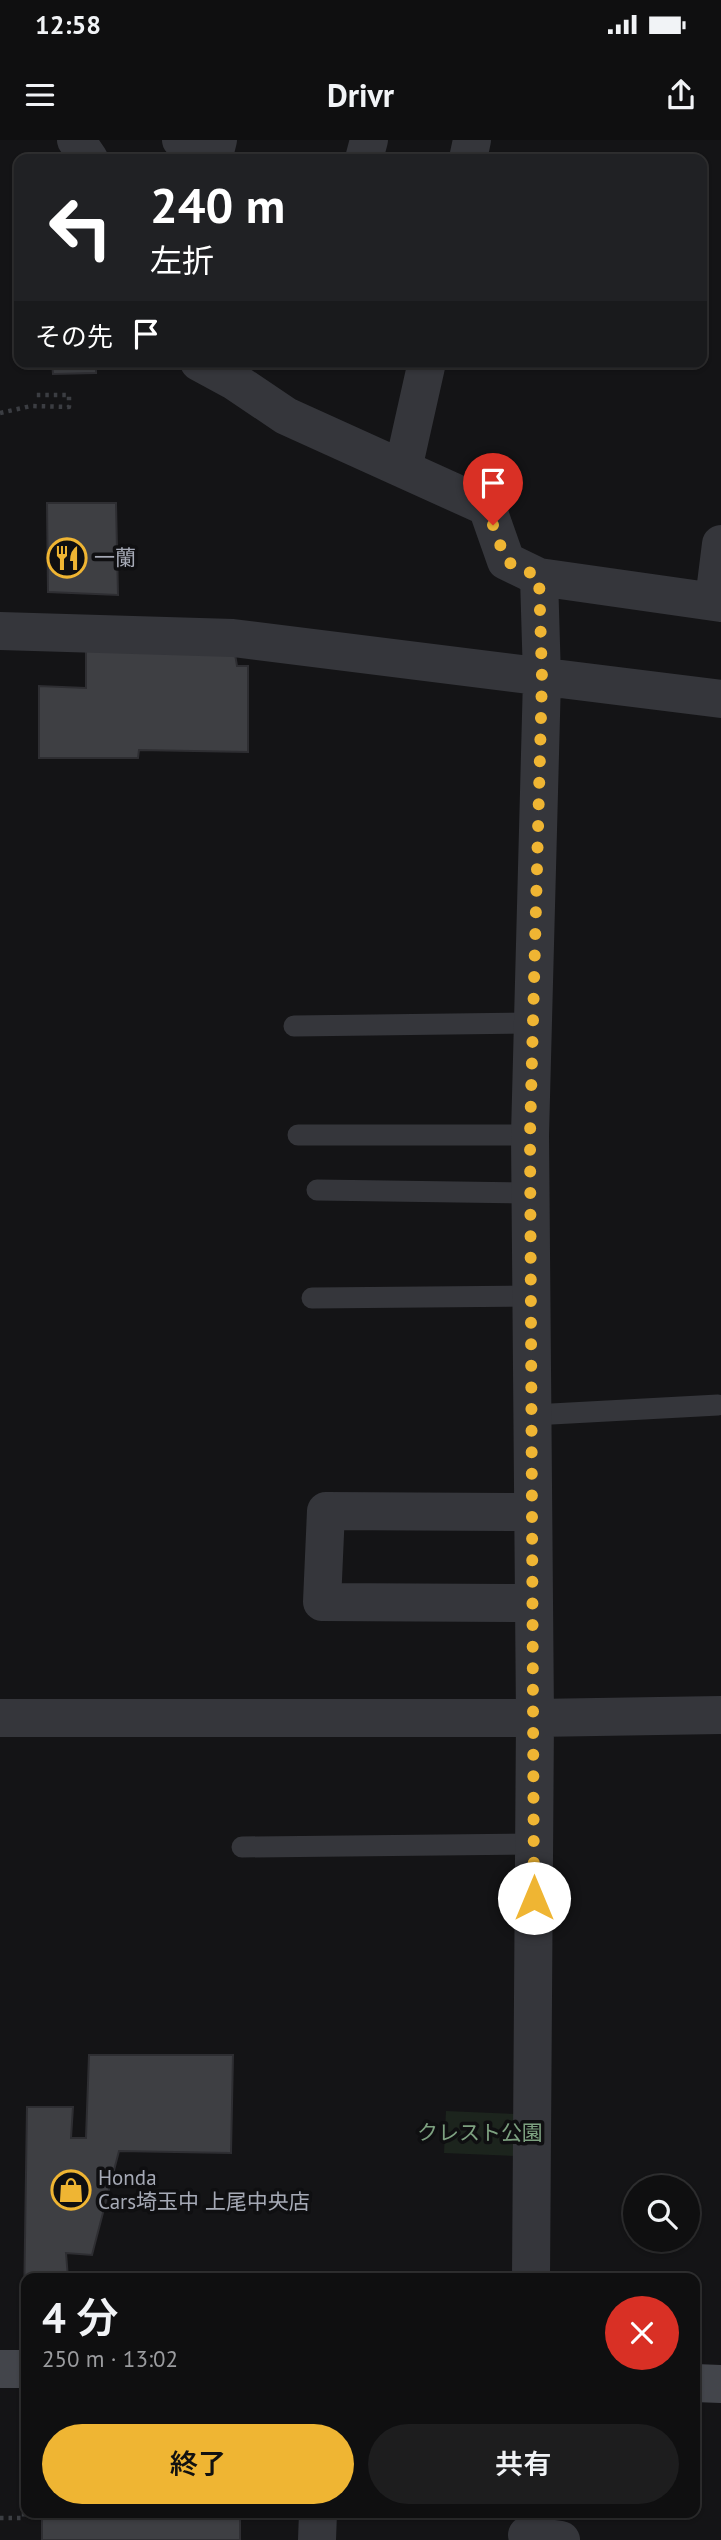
<!DOCTYPE html>
<html lang="ja">
<meta charset="utf-8">
<style>
:root{--surface:#0f0f10;--page:#1d1d1e;--text:#f1f3f6;--muted:#9b9c9f;--line:#2f2f30;--accent:#efb533}
body{margin:0;font-family:"PT Sans","Noto Sans JP",sans-serif;background:var(--page);color:var(--text);height:100vh;display:flex;flex-direction:column;font-size:26px;white-space:nowrap}
*{box-sizing:border-box;margin:0}
p{font-size:23px;color:var(--muted)}
.icon{flex:none;width:38px;height:38px;fill:none;stroke:currentColor;stroke-width:2;stroke-linecap:round;stroke-linejoin:round}
.map{position:relative;flex:1;overflow:hidden}
.panel{position:absolute;left:21px;top:2133px;width:679px;height:245px;display:flex;flex-direction:column;background:var(--surface);border-radius:14px;box-shadow:0 2px 5px #0004,0 0 0 2px var(--line)}
.panel>*{flex:none}
.hud{position:absolute;left:14px;top:14px;width:693px;height:214px;border-radius:14px;box-shadow:0 2px 5px #0004,0 0 0 2px var(--line);background:#202124;color:#fff;overflow:hidden}
.fabs{position:absolute;left:623px;top:2035px;display:grid;gap:14px}
.fabs a{display:grid;place-items:center;width:77px;height:77px;border-radius:50%;background:var(--surface);box-shadow:0 2px 5px #0004,0 0 0 2px var(--line);font-size:35px}
.pin{position:absolute;display:grid;place-items:center;width:60px;height:60px;color:#fff;margin:-72px -30px;border-radius:50% 50% 50% 0;rotate:-45deg;box-shadow:0 0 7px #0007}
.pin .icon{rotate:45deg}
.me{position:absolute;width:77px;margin:-38px;rotate:0deg;stroke-linejoin:round;filter:drop-shadow(0 0 5px #0008)}
.turn{display:flex;align-items:center;gap:24px;height:147px;padding:0 21px;font-size:32px}
.turn .icon{width:91px;height:91px;stroke-width:2.5}
.turn b{display:block;font-size:49px;line-height:60px}
.then{display:flex;align-items:center;height:66px;padding:0 21px;background:#0003;gap:14px;font-size:26px}
.round{display:grid;place-items:center;flex:none;width:74px;height:74px;border-radius:37px;background:var(--page)}
.summary{display:flex;align-items:center;justify-content:space-between;height:119px;padding:0 21px}
h1{font-size:42px;font-weight:600;line-height:52px}
.action{display:flex;gap:14px;margin-top:auto;padding:14px 21px}
.action a{flex:1;height:80px;border-radius:42px;background:var(--accent);color:#111;font-size:28px;font-weight:600;line-height:80px;text-align:center}
.action a+a{background:var(--page);color:var(--text)}
.status{display:flex;justify-content:space-between;align-items:center;height:49px;padding:0 35px;background:var(--surface);direction:ltr}
.status svg{height:19px;fill:currentColor}
header{display:flex;justify-content:space-between;align-items:center;height:91px;padding:0 21px;background:var(--surface);font-size:32px;font-weight:600}
.map>svg:first-child{display:block}
.green{fill:#1c241d}
.building{fill:#3e3f43;stroke:#2e2e32;stroke-width:2}
.lines{fill:none;stroke-linecap:round;stroke-linejoin:round}
.path{stroke:#3b3d42;stroke-width:4.5;stroke-dasharray:3.5 5;stroke-linecap:butt}
.lane{stroke:#35363b;stroke-width:21}
.street{stroke:#35363b;stroke-width:38}
.secondary{stroke:#43454b;stroke-width:38}
.route{stroke:#efb533;stroke-width:12;stroke-dasharray:0 21.6}
.labels{text-anchor:middle;stroke-width:7;stroke-linejoin:round;paint-order:stroke}
.poi-label{font-size:21px;fill:#a6aab6;stroke:#0f0f11;text-anchor:start}
.park-label{font-size:21px;fill:#7da180;stroke:#0f0f11}
</style>
<div class="status"><b>12:58</b><svg viewBox="0 0 49 12"><path d="M0 12V9h3v3zM5 12V6h3v6zM10 12V3h3v9zM15 12V0h3v12zM26 1h20v11H26zM47 4h2v5h-2z"/></svg></div>
<header><svg class="icon" aria-label="menu" viewBox="0 0 24 24"><path d="M4 6h16M4 12h16M4 18h16"/></svg>Drivr<svg class="icon" aria-label="share" viewBox="0 0 24 24"><path d="M12 15V3M7 8l5-5 5 5M5 13v7h14v-7"/></svg></header>
<div class="map">
<svg width="721" height="2400" viewBox="0 0 721 2400">
<rect width="100%" height="100%" fill="#141416"/>
<!-- green -->
<path class="green" d="M446,1971L516,1974L515,2016L444,2013Z"/>
<!-- building -->
<path class="building" d="M52,222H96V233L53,234Z
M47,363H116L118,455L48,452Z
M86,502L235,514L237,526H248V612L139,610L138,618H39V546L86,548Z
M89,1915H233L231,2013L119,2011L92,2115L66,2113L68,2138H26L24,2166L27,1967H73L71,1998H86Z
M42,2373H136V2378L240,2379V2400H42Z"/>
<g class="lines">
<!-- path -->
<path class="path" d="M0,273L31,266L69,267V255H35
M0,2378H24V2315"/>
<!-- lane -->
<path class="lane" d="M294,886L533,883
M298,995H530
M317,1050L530,1053
M312,1158L531,1156
M533,1275L718,1265
M242,1707L534,1704"/>
<!-- street -->
<path class="street" d="M76,0L89,19
M181,0L216,8L218,0
M364,19L369,0
M468,19L472,0
M199,222L234,241L286,276L487,367L506,421L539,437L542,538L530,995L535,1578L531,2138
M403,329L427,222
M539,437L721,463
M714,460L721,404
M0,491L233,498L721,559
M533,1372L326,1371L322,1462L534,1463
M0,1578H535L721,1575
M527,2395L561,2400
M317,2400L318,2373"/>
<!-- secondary -->
<path class="secondary" d="M0,2229H26
M695,2243L721,2244"/>
</g>
<g class="lines">
<!-- route -->
<path class="route" d="M493,385L506,421L539,437L542,538L530,995L534,1758"/>
</g>
<!-- icons -->
<defs>
<g id="restaurant-ring" transform="scale(2.0125)"><circle r="9.5" fill="#0f0f11" stroke="#efb533" stroke-width="1.5"/><path d="M-5-6h1v4h1v-4h1v4h1v-4h1v5L-1.5 .5V6h-2V.5L-5-1ZM5-6V6H3V1.5H1.5Q1.5-4 5-6Z" fill="#efb533"/></g>
<g id="shop-ring" transform="scale(2.0125)"><circle r="9.5" fill="#0f0f11" stroke="#efb533" stroke-width="1.5"/><path d="M-5-2.5h2.3a2.7 3.5 0 0 1 5.4 0H5L5.5 6h-11ZM-1.5-2.5h3a1.5 2.3 0 0 0-3 0Z" fill="#efb533"/></g>
</defs>
<g fill-rule="evenodd">
<use href="#restaurant-ring" x="67" y="418"/>
<use href="#shop-ring" x="71" y="2050"/>
</g>
<g class="labels">
<!-- poi labels -->
<g class="poi-label">
<text x="94" y="425">一蘭</text>
<text x="98" y="2045">Honda<tspan x="98" dy="24">Cars埼玉中 上尾中央店</tspan></text>
</g>
<!-- park labels -->
<g class="park-label">
<text x="480" y="2000">クレスト公園</text>
</g>
</g>
</svg>
<div class="fabs">
<a><svg class="icon" aria-label="search" viewBox="0 0 24 24"><circle cx="10" cy="10" r="6"/><path d="M15 15l6 6"/></svg></a>
</div>
<div class="pin" style="left:493px;top:385px;background:#d93025"><svg class="icon" aria-label="arrive" viewBox="0 0 24 24"><path d="M6 21V4h12l-3 4 3 4H6"/></svg></div>
<svg class="me" style="left:534px;top:1758px" viewBox="-20 -20 40 40"><circle r="19" fill="#fff"/><path d="M0-13L10 11 0 6-10 11z" fill="#efb533"/></svg>
<div class="hud">
<div class="turn"><svg class="icon" aria-label="left" viewBox="0 0 24 24"><path d="M17 20v-9H6M10 6l-5 5 5 5"/></svg><div><b>240 m</b>左折</div></div>
<div class="then">その先<svg class="icon" aria-label="arrive" viewBox="0 0 24 24"><path d="M6 21V4h12l-3 4 3 4H6"/></svg></div>
</div>
<section class="panel">
<div class="summary"><div><h1>4 分</h1><p>250 m · 13:02</p></div><a class="round" style="background:#d93025;color:#fff"><svg class="icon" aria-label="close" viewBox="0 0 24 24"><path d="M6 6l12 12M18 6L6 18"/></svg></a></div>
<div class="action"><a>終了</a><a>共有</a></div>
</section>
</div>
